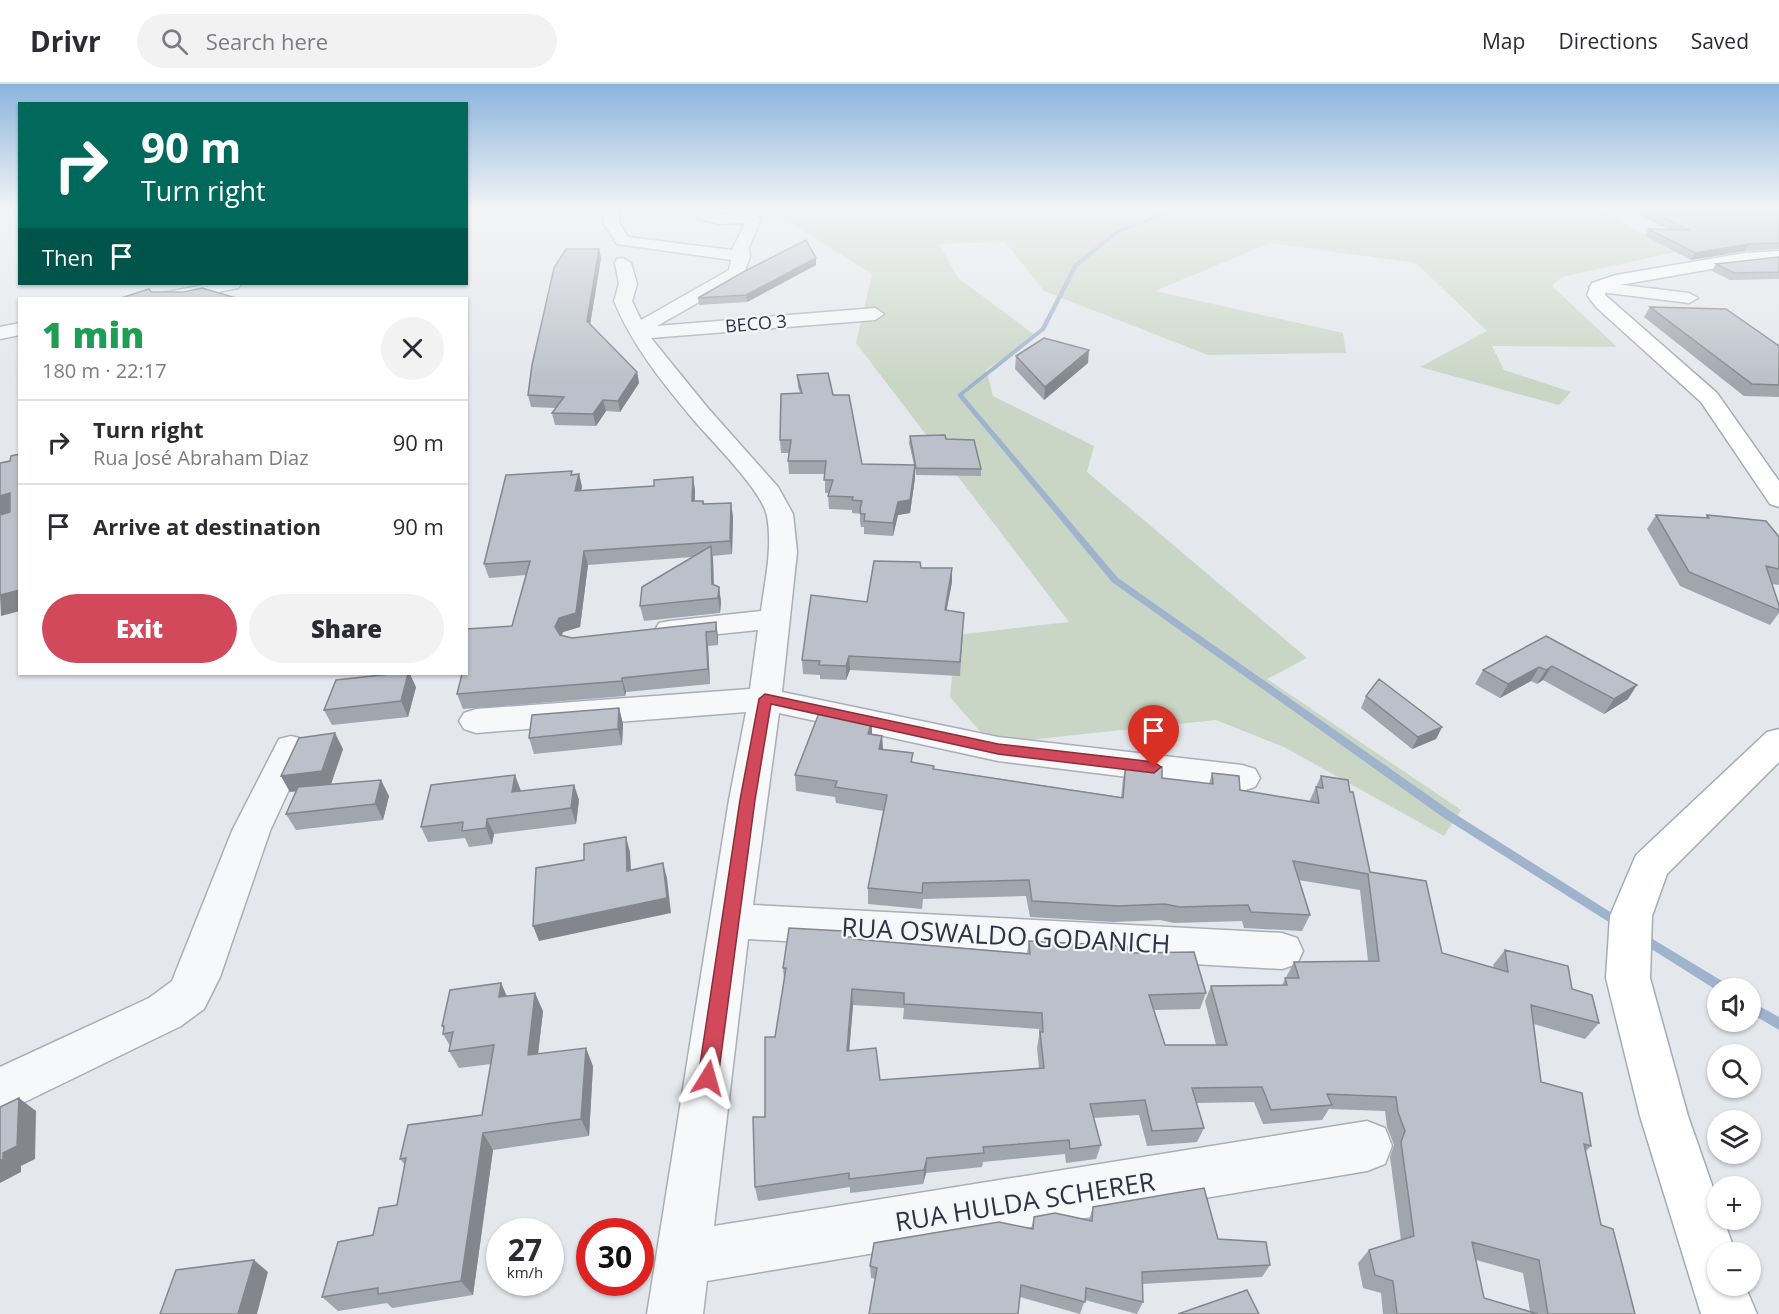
<!DOCTYPE html>
<meta charset="utf-8">
<style>
:root{--surface:#fff;--page:#f2f2f3;--text:#2b2b33;--muted:#7c7c81;--line:#e1e1e2;--accent:#d1495b}
body{margin:0;font-family:"Open Sans",sans-serif;background:var(--page);color:var(--text);height:100vh;display:flex;flex-direction:column;font-size:22px;white-space:nowrap}
*{box-sizing:border-box;margin:0}
p{font-size:20px;color:var(--muted)}
.icon{flex:none;width:33px;height:33px;fill:none;stroke:currentColor;stroke-width:2;stroke-linecap:round;stroke-linejoin:round}
.map{position:relative;flex:1;overflow:hidden}
.panel{position:absolute;left:18px;top:213px;width:450px;height:378px;display:flex;flex-direction:column;background:var(--surface);border-radius:0px;box-shadow:0 2px 4px #0004}
.panel>*{flex:none}
.hud{position:absolute;left:18px;top:18px;width:450px;height:183px;border-radius:0px;box-shadow:0 2px 4px #0004;background:#00695c;color:#fff;overflow:hidden}
.buttons{position:absolute;left:1707px;top:894px;display:grid;gap:12px}
.buttons a{display:grid;place-items:center;width:54px;height:54px;border-radius:50%;background:var(--surface);box-shadow:0 2px 4px #0004;font-size:30px}
.speed{position:absolute;left:486px;top:1134px;display:flex;gap:12px;font-size:30px;font-weight:700;text-align:center}
.speed>*{display:grid;place-content:center;width:78px;height:78px;border-radius:50%;background:var(--surface);box-shadow:0 2px 4px #0004;line-height:1}
.speed small{font-size:15px;font-weight:400}
.speed .limit{border:9px solid #d22;background:#fff;color:#111}
.pin{position:absolute;display:grid;place-items:center;width:51px;height:51px;color:#fff;margin:-62px -26px;border-radius:50% 50% 50% 0;rotate:-45deg;box-shadow:0 0 6px #0007}
.pin .icon{rotate:45deg}
.me{position:absolute;width:66px;margin:-33px;rotate:8deg;stroke-linejoin:round;filter:drop-shadow(0 0 4px #0008)}
.turn{display:flex;align-items:center;gap:21px;height:126px;padding:0 24px;font-size:27px}
.turn .icon{width:78px;height:78px;stroke-width:2.5}
.turn b{display:block;font-size:42px;line-height:51px}
.then{display:flex;align-items:center;height:57px;padding:0 24px;background:#0003;gap:12px;font-size:22px}
.round{display:grid;place-items:center;flex:none;width:63px;height:63px;border-radius:32px;background:var(--page)}
.overview{display:flex;align-items:center;justify-content:space-between;height:102px;padding:0 24px}
h1{font-size:36px;font-weight:800;line-height:45px;color:#1e9e55}
.action{display:flex;gap:12px;margin-top:auto;padding:12px 24px}
.action a{flex:1;height:69px;border-radius:36px;background:var(--accent);color:#fff;font-size:24px;font-weight:800;line-height:69px;text-align:center}
.action a+a{background:var(--page);color:var(--text)}
ul{padding:0;list-style:none}
li{display:flex;align-items:center;gap:18px;height:84px;padding:0 24px;border-top:2px solid var(--line)}
li div{flex:1}
li b{display:block;font-size:22px}
li em{font-style:normal}
header{display:flex;align-items:center;gap:36px;box-sizing:border-box;height:84px;padding:0 30px;background:var(--surface);border-bottom:2px solid var(--line)}
header strong{font-size:28px}
nav{display:flex;gap:33px;margin-inline-start:auto;font-size:21px}
.search{width:420px;height:54px;background:var(--page);display:flex;align-items:center;gap:15px;box-sizing:border-box;padding:0 21px;border-radius:33px;color:var(--muted);font-size:22px}
.map>svg:first-child{display:block}
.green{fill:#c9d6c5}
.lines{fill:none;stroke-linecap:round;stroke-linejoin:round}
.stream{fill:#9fb4cc;fill-rule:evenodd}
.minor-casing{stroke:#a9aeb7;stroke-width:3}
.major-casing{stroke:#a3abb8;stroke-width:3}
.minor{fill:#f7f8fa;fill-rule:evenodd}
.major{fill:#fff;fill-rule:evenodd}
.wall{fill:#a1a5ae;fill-rule:evenodd}
.shaded-wall{fill:#83868d}
.building{fill:#bbc0ca;stroke:#83868d;stroke-width:1.5;fill-rule:evenodd}
.route{fill:#d1495b;stroke:#882f3b;stroke-width:1.5}
.labels{text-anchor:middle;stroke-width:4.5;stroke-linejoin:round;paint-order:stroke}
.far-street-label{font-size:18px;fill:#2b3445;stroke:#f4f6f9}
.near-street-label{font-size:26px;fill:#2b3445;stroke:#f4f6f9}
</style>
<header>
<strong>Drivr</strong>
<div class="search"><svg class="icon" aria-label="search" viewBox="0 0 24 24"><circle cx="10" cy="10" r="6"/><path d="M15 15l6 6"/></svg>Search here</div>
<nav><a>Map</a><a>Directions</a><a>Saved</a></nav>
</header>
<div class="map">
<svg width="1779" height="1230" viewBox="0 0 1779 1230">
<rect width="100%" height="100%" fill="#e4e7ec"/>
<!-- green -->
<path class="green" d="M800,125H1600L1676,168L1562,193L1552,202L1617,263L1492,262L1504,286L1571,308L1559,321L1420,283L1487,247L1416,179L1270,159L1155,207L1343,249L1346,269L1208,271L1044,207L1005,158L939,160L958,194L1036,252L986,286L993,312L1094,362L1087,388L1307,574L1267,595L1461,726L1444,752L1284,663L1216,636L991,660L950,613L956,551L1069,538L856,259L872,190L786,136Z"/>
<g class="lines">
<!-- stream -->
<path class="stream" d="M1172,125H1179L1119,149L1078,182L1045,246L963,311L1118,494L1452,728L1623,836L1625,839L1623,842L1619,844L1615,842L1444,734L1112,498L957,311L1041,244L1074,180L1115,147Z
M1641,848L1727,900L1729,904H1718V907L1637,856L1635,853L1637,850Z
M1750,917L1779,933V946L1750,929Z"/>
<!-- minor casing -->
<g class="minor-casing">
<path id="minor" d="M605,125H619V138L628,153L732,166L745,139L718,140L692,132L690,129L692,126L719,130L753,129L761,134L749,164L750,172L743,193L657,242L875,224L884,230L875,236L651,254L707,323L778,403L793,430L797,468L782,608L998,653L1242,681L1255,685L1260,694L1255,703L1242,707L998,677L779,629L753,821L1282,849L1297,854L1303,867L1297,880L1282,885L748,855L714,1142L1367,1037L1385,1044L1392,1062L1385,1080L1367,1087L707,1197L703,1230H647L729,716L746,628L476,649L464,645L459,637L464,629L476,625L750,605L758,546L670,555L659,553L655,546L659,539L670,537L761,527C765,496 773,463 767,432C762,406 711,357 692,334C662,298 632,261 614,217L619,200L615,179L617,175L623,174L631,179L637,200L632,217L641,236L729,186L731,176L617,160L603,138Z
M1598,198L1689,209L1698,214L1689,219L1592,207L1589,203Z
M209,200H241L238,204L188,214H155L158,210Z
M20,239V251L0,255V243Z
M291,652L303,655L308,664L270,747L220,893L204,925L181,942L0,1030V983L149,914L172,897L232,747L279,655Z"/>
</g>
<!-- major casing -->
<g class="major-casing">
<path id="major" d="M1779,167V177L1745,179L1620,201L1606,206L1605,211L1717,309L1779,397V423L1770,420L1701,318L1597,224L1587,211L1592,199L1616,191L1745,169Z
M1779,645V678L1667,790L1652,832L1650,894L1688,1032L1718,1118V1136H1724L1735,1168H1718V1202H1745L1757,1230H1701L1640,1032L1606,894L1610,832L1636,771L1767,648Z"/>
</g>
<!-- minor -->
<use href="#minor" class="minor"/>
<!-- major -->
<use href="#major" class="major"/>
</g>
<!-- wall -->
<path class="wall" d="M1627,125H1779V165L1745,167L1691,176L1645,152L1648,145L1670,146Z
M1779,173V195L1730,196L1712,187L1716,180Z
M601,174L590,240L637,288L639,299L620,328L606,327L596,342L555,341L552,329L556,324L531,323L528,311Z
M816,174V181L747,218L699,221L698,214Z
M1650,223L1779,262V313L1744,312L1644,233Z
M1016,272L1088,279L1044,316L1015,285Z
M797,291L833,311L862,380L914,381L909,359L910,352L946,355L981,385V392L916,391L915,384V394L910,429L898,431L893,452L864,450V443H861L860,438V430L852,429V426L829,425L828,412L829,409H825V390H789L788,377L789,369H781L780,356L800,309L798,303Z
M579,390L582,403L581,406L654,402L693,393L695,407V417H703L704,420L731,419L733,433L732,470L713,472L714,501L719,503L721,518L720,529L644,537L640,522L692,473L588,481L580,543L563,548L562,551L572,554L716,538L718,553V561L708,562L710,600L626,608L625,612L463,625L457,610L512,542L526,491L489,494L484,480L573,391Z
M1656,431L1705,434L1707,431L1779,453V501L1772,500L1779,521V529L1770,541L1680,502L1647,445Z
M921,484H952V498L946,527L964,529L960,592L850,586L846,596L820,595V591L803,590L802,576L867,518Z
M1546,552L1628,615L1604,630L1543,596L1537,600L1531,597L1500,614L1475,600L1483,586Z
M416,603L408,633L332,641L324,626Z
M1366,612L1442,643L1436,655L1412,665L1361,624Z
M619,624L623,640L622,661L534,670L529,654Z
M872,651L882,652L883,665L913,678L934,685L1121,713L1123,695L1126,678L1162,694L1209,700L1212,689L1240,706L1309,718L1321,692L1370,788L1442,869L1494,884L1493,881L1505,866L1572,905L1599,939L1585,955L1534,940L1541,998L1591,1062L1585,1068L1601,1141L1635,1230H1383L1381,1209L1363,1204L1358,1179L1369,1166L1401,1156L1390,1073L1394,1061L1387,1043L1385,1027L1329,1025L1322,1036L1263,1040L1254,1018L1196,1019L1204,1044L1197,1058L1147,1062L1139,1031L1093,1034L1101,1061L1096,1075L1066,1079L1065,1070L983,1078L982,1083L926,1089L923,1100L850,1109V1103L758,1117L755,1103L775,953L784,896L783,884L844,853L854,855L1027,869L1029,857L1129,869L1206,909L1200,925L1154,926L1165,961H1216L1205,917L1211,902L1282,901L1294,878L1368,877L1360,806L1298,796L1310,831L1302,847L1244,844L1242,837L1174,839L1160,836L1114,838L1030,833L1026,812L923,815L922,825L868,820V804L883,727L836,719L835,713L796,707L795,691ZM853,921L904,924L903,935L1039,945V952L1037,964L1039,984L880,996L849,967ZM1476,1176L1523,1189L1530,1227L1484,1214Z
M343,665L331,700L389,712L383,736L296,746L286,730L296,707L290,708L281,692Z
M574,701L579,716L576,740L494,750L492,760L469,763L465,754L428,758L421,743L521,707Z
M501,899L507,912L543,927L538,969L593,982L589,1052L493,1066L473,1211L392,1224L387,1219L338,1227L322,1213L397,1121L405,1081L400,1075L482,1031L491,980L459,984L449,967L450,962L443,950L444,946L442,942Z
M1093,1123L1218,1155L1270,1181L1262,1193L1142,1200L1143,1218L1137,1230L1085,1216L1080,1230L1020,1213L871,1194L870,1182L1031,1145L1034,1133L1089,1136Z"/>
<!-- shaded-wall -->
<path class="shaded-wall" d="M1749,160L1745,167L1691,176L1695,169Z
M599,165L601,174L589,247L587,237Z
M816,174V181L747,218L746,211Z
M1089,266L1088,279L1044,316L1045,303Z
M637,288L639,299L620,328L618,317Z
M603,316L606,327L596,342L593,330Z
M915,381V394L910,429L898,431L893,452V439L898,418Z
M579,390L582,403L579,420L575,407Z
M693,393L695,407L694,431L692,417Z
M10,409L20,427L0,431V412Z
M731,419L733,433L732,470L730,457Z
M711,462L713,477L714,515L712,500Z
M584,467L588,481L580,543L563,548L559,557L555,543Z
M952,484V498L944,540L945,526Z
M719,503L721,518L720,529L718,514Z
M20,506V527L1,532L0,511Z
M716,538L718,553V561L716,547Z
M706,548L708,562L710,600L708,585Z
M849,572L850,586L846,596V582Z
M1552,582L1543,596L1537,600L1546,586Z
M1539,583L1531,597L1500,614L1508,600Z
M408,590H410L416,603L408,633L401,617Z
M622,594L626,608L625,612L622,597Z
M1637,601L1628,615L1604,630L1614,615Z
M619,624L623,640L622,661L618,645Z
M872,636V652L868,650Z
M1442,643L1436,655L1412,665L1418,653Z
M335,649L343,665L330,703L290,708L281,692Z
M882,652L883,668L879,665Z
M515,691L521,707L512,708Z
M381,696L389,712L383,736L375,720Z
M574,701L579,716L576,740L571,724Z
M487,735L494,750L492,760L486,744Z
M626,753L630,768L632,802L627,787Z
M663,779L667,794L671,829L539,857L533,842Z
M501,899L509,918L499,913Z
M852,905L853,921L848,982L847,967Z
M535,909L543,927L536,988L528,971Z
M586,964L593,982L589,1052L581,1035Z
M19,1014L36,1027L35,1075L21,1082V1088L0,1099V1077Z
M483,1049L493,1066L473,1211L461,1197Z
M927,1074L926,1089L923,1100L924,1086Z
M254,1176L268,1188L257,1230H238Z"/>
<!-- building -->
<path class="building" d="M1644,125H1779V159L1749,160L1695,169L1648,145L1690,146Z
M806,156L816,174L746,211L698,214L745,187Z
M566,165H599L587,237L637,288L618,317L603,316L593,330L552,329L564,313L528,311L532,281L554,184Z
M1779,173V188L1734,189L1716,180Z
M202,204L236,214H121L149,205L151,208H184Z
M1650,223L1726,225L1779,262V301L1752,300Z
M1044,254L1089,266L1045,303L1016,272Z
M828,289L833,311H849L862,380L915,381L910,416L898,418L893,439L864,437L865,430H861L860,425L862,417L852,416L853,413L828,412L833,396H824L826,377H788L791,356H780L781,310L802,309L797,291Z
M945,351L946,355L974,356L981,385L916,384L910,352Z
M20,370V506L0,511V431L10,428V409L0,412V379L10,377L11,372Z
M572,387L571,391L579,390L575,407L654,402V396L693,393L692,417H703V420L731,419L730,457L584,467L576,529L559,534L555,543L560,551L572,554L716,538V547L706,548L708,585L622,594V597L457,610L462,590H466V545L512,542L530,477L484,480L506,391Z
M1656,431L1709,434L1707,431L1766,437L1779,453V485L1766,482L1779,521V526L1689,488Z
M711,462L712,500L719,503L718,514L640,522L642,503Z
M874,477L920,478L921,484H952L945,526L964,529L960,578L849,572L846,582L819,581L820,577L802,576L811,511L867,518Z
M1546,552L1637,601L1614,615L1552,582L1546,586L1539,583L1508,600L1483,586Z
M390,590H408L401,617L324,626L336,596Z
M1379,595L1442,643L1418,653L1366,612Z
M619,624L618,645L529,654L532,631Z
M819,629L872,636L868,650L882,652L879,665L913,669L911,678L934,682L933,685L1123,714L1126,678L1162,683V694L1213,700L1212,689L1239,692L1240,706L1319,719L1316,703L1323,704L1321,692L1348,696L1350,708H1353L1370,788L1426,797L1442,869L1508,888L1505,866L1568,882L1572,905L1592,911L1599,939L1531,921L1541,998L1582,1009L1591,1062L1584,1060L1601,1141L1613,1145L1635,1230H1548L1539,1176L1472,1158L1484,1214L1538,1230H1397L1393,1197L1375,1191L1369,1166L1414,1152L1401,1058L1405,1047L1398,1028L1396,1013L1327,1010L1332,1021L1271,1026L1262,1003L1192,1004L1204,1044L1152,1047L1145,1016L1090,1020L1101,1061L1070,1065L1069,1056L983,1063L984,1069L927,1074L924,1086L849,1095V1089L755,1103L753,1033H765V953H775L786,884H783L789,844L843,847V853H854V855L1030,870L1029,857L1127,862L1129,869L1194,868L1206,909L1149,911L1165,961H1227L1211,902L1287,901L1285,894H1299L1294,878L1379,877L1368,790L1293,777L1310,831L1251,828L1248,821L1179,823L1165,820L1118,822L1032,817L1029,796L923,799L922,809L868,804L887,711L835,703L837,697L795,691ZM852,905L904,909V920L1042,929L1043,948H1040L1044,984L880,996L876,964L847,967Z
M335,649L322,687L281,692L299,654Z
M515,691L512,708L574,701L571,724L487,735L486,744L462,747L463,738L421,743L431,701Z
M381,696L375,720L286,730L298,703Z
M626,753L627,787L663,779L667,814L533,842L536,784L584,776V760Z
M501,899L499,913L535,909L528,971L586,964L581,1035L483,1049L461,1197L378,1210V1204L322,1213L338,1158L373,1151L379,1124L397,1121L406,1074L400,1075L408,1041L482,1031L494,961L449,967L453,948L443,950L444,942H442L450,906Z
M19,1014L17,1062L3,1069V1075L0,1077V1023Z
M1204,1104L1218,1155L1266,1158L1270,1181L1142,1188L1143,1218L1086,1204L1085,1218L1021,1201L1018,1230H869L877,1184L870,1182L874,1159L999,1138L1033,1145L1034,1133L1055,1129L1092,1137L1093,1123Z
M254,1176L238,1230H160L176,1186Z
M1247,1206L1259,1230H1178Z"/>
<!-- sky -->
<linearGradient id="sky" x2="0" y2="1"><stop stop-color="#8bb4dd"/><stop offset="0.42" stop-color="#f3f4f6"/><stop offset="1" stop-color="#f3f4f6" stop-opacity="0"/></linearGradient>
<rect width="1779" height="298" fill="url(#sky)"/>
<!-- route -->
<path class="route" d="M765,610L998,660L1154,678L1161,683L1154,689L998,670L771,620L755,716L718,994L715,1001L708,1003L701,1001L698,994L740,716L759,615Z"/>
<g class="labels">
<!-- far-street labels -->
<g class="far-street-label">
<text transform="translate(756 240) rotate(-5)" y="6">BECO 3</text>
</g>
<!-- near-street labels -->
<g class="near-street-label">
<text transform="translate(1006 852) rotate(3)" y="9">RUA OSWALDO GODANICH</text>
<text transform="translate(1025 1118) rotate(-9)" y="9">RUA HULDA SCHERER</text>
</g>
</g>
</svg>
<div class="buttons">
<a><svg class="icon" aria-label="sound" viewBox="0 0 24 24"><path d="M4 9h4l5-4v14l-5-4H4zM17 9q2 3 0 6"/></svg></a>
<a><svg class="icon" aria-label="search" viewBox="0 0 24 24"><circle cx="10" cy="10" r="6"/><path d="M15 15l6 6"/></svg></a>
<a><svg class="icon" aria-label="layers" viewBox="0 0 24 24"><path d="M12 4l9 5-9 5-9-5zM3 14l9 5 9-5"/></svg></a>
<a>+</a>
<a>−</a>
</div>
<div class="speed"><div>27<small>km/h</small></div><div class="limit">30</div></div>
<div class="pin" style="left:1154px;top:683px;background:#d93025"><svg class="icon" aria-label="arrive" viewBox="0 0 24 24"><path d="M6 21V4h12l-3 4 3 4H6"/></svg></div>
<svg class="me" style="left:708px;top:994px" viewBox="-20 -20 40 40"><path d="M0-17L14 15 0 8-14 15z" fill="#d1495b" stroke="#fff" stroke-width="4"/></svg>
<div class="hud">
<div class="turn"><svg class="icon" aria-label="right" viewBox="0 0 24 24"><path d="M7 20v-9h11M14 6l5 5-5 5"/></svg><div><b>90 m</b>Turn right</div></div>
<div class="then">Then<svg class="icon" aria-label="arrive" viewBox="0 0 24 24"><path d="M6 21V4h12l-3 4 3 4H6"/></svg></div>
</div>
<section class="panel">
<div class="overview"><div><h1>1 min</h1><p>180 m · 22:17</p></div><a class="round"><svg class="icon" aria-label="close" viewBox="0 0 24 24"><path d="M6 6l12 12M18 6L6 18"/></svg></a></div>
<ul>
<li><svg class="icon" aria-label="right" viewBox="0 0 24 24"><path d="M7 20v-9h11M14 6l5 5-5 5"/></svg><div><b>Turn right</b><p>Rua José Abraham Diaz</p></div><em>90 m</em></li>
<li><svg class="icon" aria-label="arrive" viewBox="0 0 24 24"><path d="M6 21V4h12l-3 4 3 4H6"/></svg><div><b>Arrive at destination</b></div><em>90 m</em></li>
</ul>
<div class="action"><a>Exit</a><a>Share</a></div>
</section>
</div>
